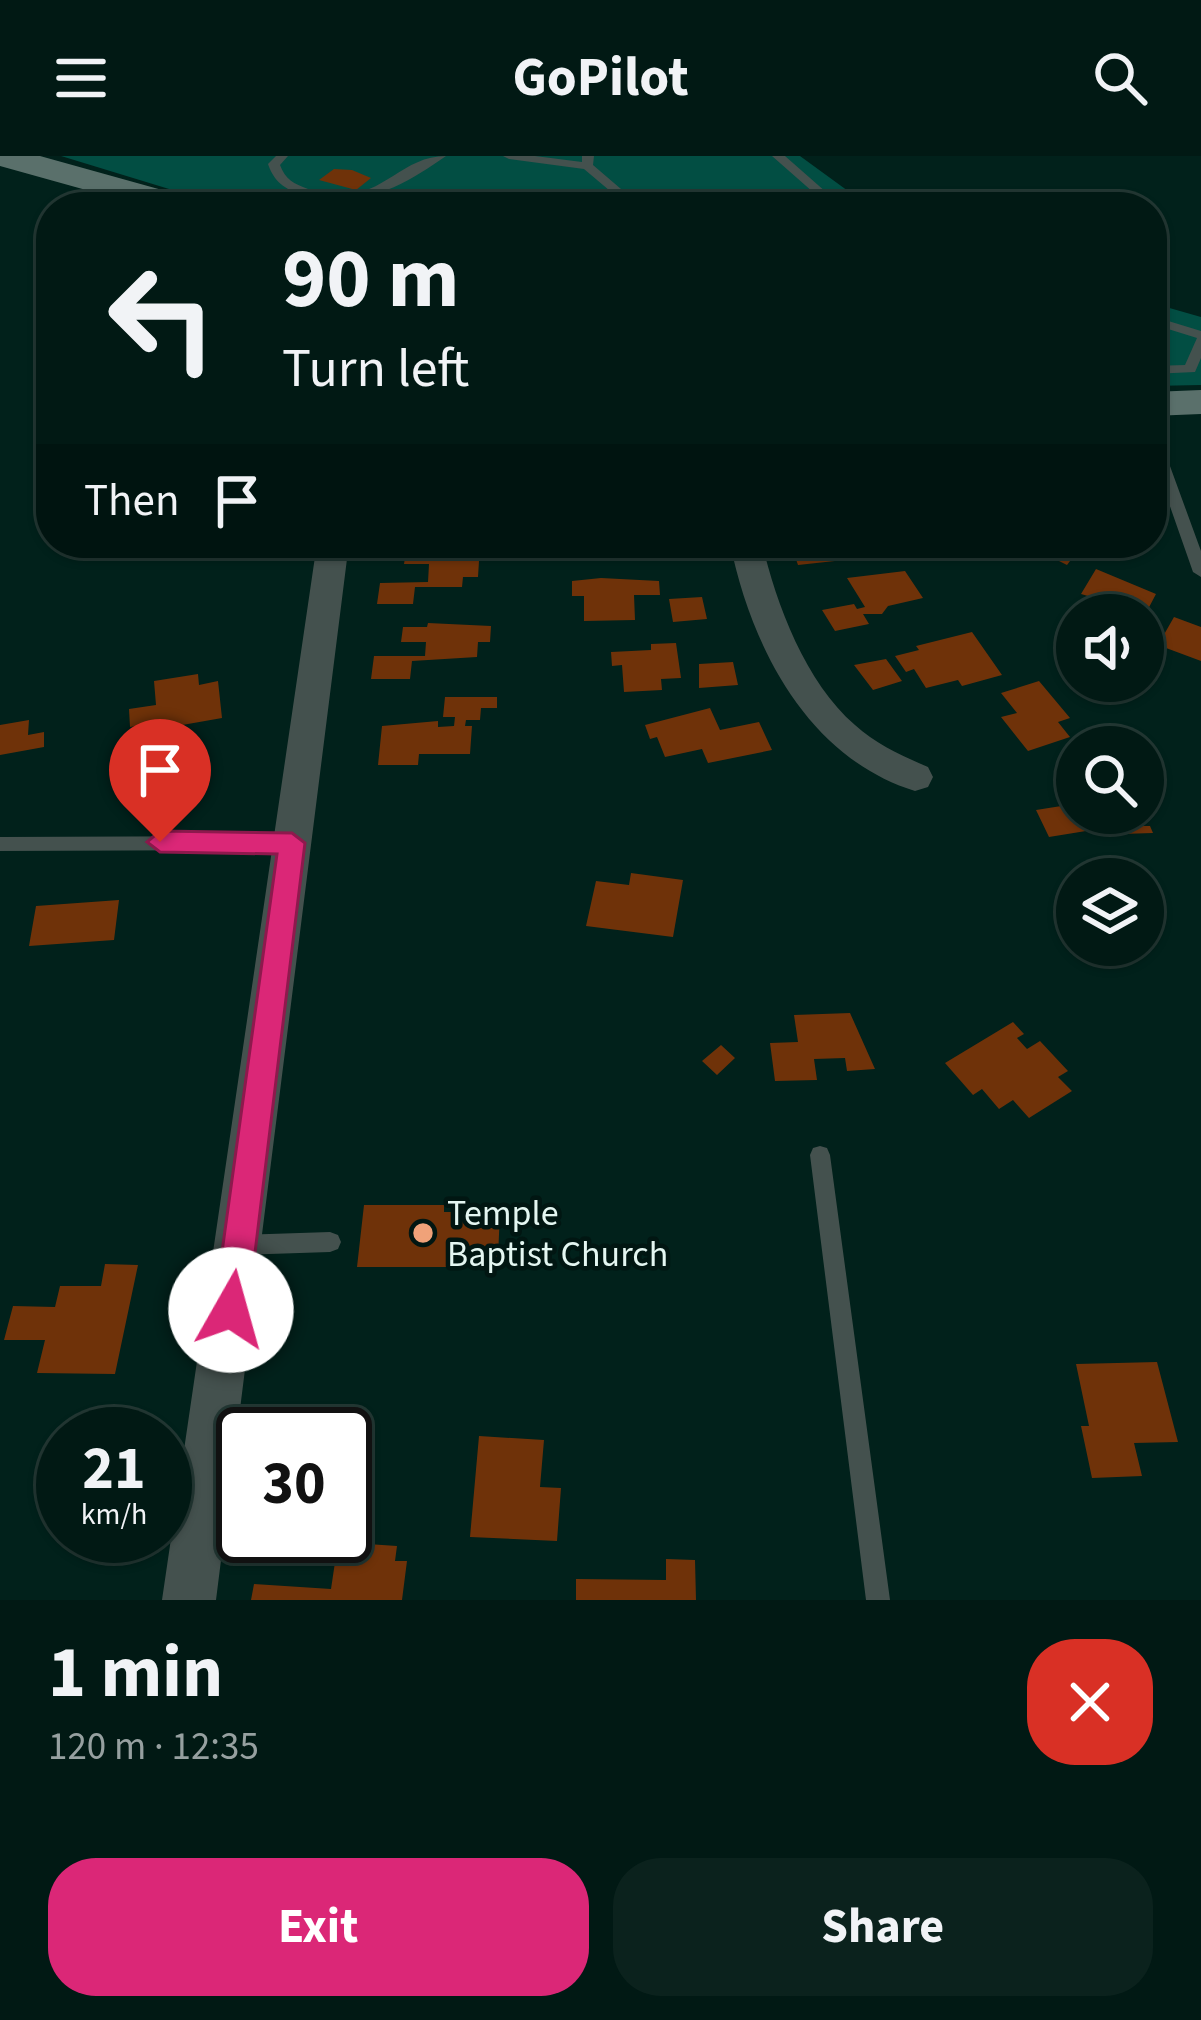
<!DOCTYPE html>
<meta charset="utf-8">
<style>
:root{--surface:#011914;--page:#0b221d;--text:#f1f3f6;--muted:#96a0a0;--line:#233834;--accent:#db2777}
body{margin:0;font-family:"Source Sans 3",sans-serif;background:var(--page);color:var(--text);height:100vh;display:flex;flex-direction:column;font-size:45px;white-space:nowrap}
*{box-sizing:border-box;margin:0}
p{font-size:39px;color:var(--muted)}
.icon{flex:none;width:66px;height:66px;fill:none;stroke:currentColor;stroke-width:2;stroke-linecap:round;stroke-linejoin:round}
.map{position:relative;height:1444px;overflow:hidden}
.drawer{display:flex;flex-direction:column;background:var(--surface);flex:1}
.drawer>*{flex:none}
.top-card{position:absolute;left:36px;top:36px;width:1131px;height:366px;border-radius:48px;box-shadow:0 3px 9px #0004,0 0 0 3px var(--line);background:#011914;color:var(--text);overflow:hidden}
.buttons{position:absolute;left:1056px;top:438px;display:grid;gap:24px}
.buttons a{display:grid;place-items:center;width:108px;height:108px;border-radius:50%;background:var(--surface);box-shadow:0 3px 9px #0004,0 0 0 3px var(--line);font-size:60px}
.speed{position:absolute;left:36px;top:1251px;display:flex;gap:24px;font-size:60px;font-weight:700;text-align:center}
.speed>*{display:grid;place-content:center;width:156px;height:156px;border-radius:50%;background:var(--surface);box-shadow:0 3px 9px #0004,0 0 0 3px var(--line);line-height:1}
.speed small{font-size:30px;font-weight:400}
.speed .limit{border:6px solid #111;border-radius:18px;background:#fff;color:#111}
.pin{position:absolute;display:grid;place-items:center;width:102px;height:102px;color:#fff;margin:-123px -51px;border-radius:50% 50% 50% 0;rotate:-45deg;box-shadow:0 0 12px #0007}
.pin .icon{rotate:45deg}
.me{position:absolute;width:132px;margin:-66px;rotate:7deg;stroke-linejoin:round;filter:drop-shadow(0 0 9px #0008)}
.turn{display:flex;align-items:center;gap:42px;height:252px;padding:0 48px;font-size:54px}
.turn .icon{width:156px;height:156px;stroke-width:2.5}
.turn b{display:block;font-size:84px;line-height:102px}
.then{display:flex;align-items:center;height:114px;padding:0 48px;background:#0003;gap:24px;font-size:45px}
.round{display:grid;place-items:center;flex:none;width:126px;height:126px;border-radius:48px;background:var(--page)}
.overview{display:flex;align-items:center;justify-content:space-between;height:204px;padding:0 48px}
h1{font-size:72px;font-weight:700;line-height:90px}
.button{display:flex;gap:24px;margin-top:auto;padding:24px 48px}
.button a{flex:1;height:138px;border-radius:48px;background:var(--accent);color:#fff;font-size:48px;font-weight:700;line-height:138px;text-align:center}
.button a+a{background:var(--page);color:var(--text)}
header{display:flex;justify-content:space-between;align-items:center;height:156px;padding:0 48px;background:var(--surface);font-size:54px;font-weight:700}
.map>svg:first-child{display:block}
.green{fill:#024e43}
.building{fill:#6f3209}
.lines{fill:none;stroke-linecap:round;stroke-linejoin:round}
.lane{fill:#44514e;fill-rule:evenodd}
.street{fill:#44514e;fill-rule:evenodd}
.secondary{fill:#5a706b;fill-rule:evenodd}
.route{fill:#db2777;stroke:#8e194d;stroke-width:3}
.poi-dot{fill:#f0a279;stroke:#011612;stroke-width:4.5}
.labels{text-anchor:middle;stroke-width:9;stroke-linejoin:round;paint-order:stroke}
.poi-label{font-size:36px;fill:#e4f6f1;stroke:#011612;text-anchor:start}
</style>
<header><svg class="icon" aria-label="menu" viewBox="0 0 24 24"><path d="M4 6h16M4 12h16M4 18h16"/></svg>GoPilot<svg class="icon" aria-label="search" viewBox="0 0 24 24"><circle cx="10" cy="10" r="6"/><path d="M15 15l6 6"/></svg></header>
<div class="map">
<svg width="1201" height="1444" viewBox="0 0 1201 1444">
<rect width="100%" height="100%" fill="#01211b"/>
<!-- green -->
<path class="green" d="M61,0H800L870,51H228Z
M1152,147L1201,161V229L1152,230Z"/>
<!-- building -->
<path class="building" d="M334,13L352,14L371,22L356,34L319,24Z
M656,387H686L685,402L655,401Z
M824,387L827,393L837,392L835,387H868L872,397L832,398L835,405L798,409L791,389Z
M1023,387H1077L1082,389L1067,409Z
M407,389L492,392L491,405H479L478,421H463L462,431H415L413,448H377L380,427L428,426L429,408H404Z
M1096,413L1156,438L1146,457L1081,438Z
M905,415L923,442L888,450L882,458H863L869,468L835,475L822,454L854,448L857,453L865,451L847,422Z
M601,422L659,425L660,439H634L635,464L584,465V440H572V425Z
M702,441L707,463L673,466L669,443Z
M1174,461L1201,471V505L1158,489Z
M428,467L491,470L490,486H478L477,501L412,505L410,523H371L374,500H425L426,486H401L403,471H427Z
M972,476L1002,519L962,530L958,524L926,532L914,513L906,516L895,500L919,494L916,490Z
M676,487L681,522L661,523L662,534L624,536L622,509L612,510L611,496L651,494V488Z
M886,503L902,525L873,534L854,509Z
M733,506L738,529L699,532V508Z
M198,518L199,529L218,525L222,562L154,574V567L130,571L129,553L156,549L154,525Z
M1039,525L1070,562L1058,566L1070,581L1028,595L1001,561L1017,557L1001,537Z
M445,541H497V552H481L480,564H466L465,570H472L470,598H419L418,609H378L382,570L438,565V571L454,570L455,561H443Z
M710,552L720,574L759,566L772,594L708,607L702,593L665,601L657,581L650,583L645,569Z
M29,564L28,579L44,576V591L0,599V569Z
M1077,617V657H1136L1140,670H1150L1153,677L1121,678L1116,665L1081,666L1086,675L1049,681L1036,654L1074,648L1063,618Z
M631,717L683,724L673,781L586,770L596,725L629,729Z
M119,744L114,784L29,790L36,750Z
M850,857L875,913L847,915L845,902L814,903L817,924L775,925L770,887L798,886L794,859Z
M1013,866L1024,878L1017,882L1027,893L1040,885L1068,915L1058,921L1072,935L1029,962L1013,944L999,953L982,933L973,939L945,907Z
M721,889L735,902L717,919L702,905Z
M364,1049H444V1056H500L498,1101H448V1111H357Z
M105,1108L138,1109L115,1218L37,1217L45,1184H4L13,1150L55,1151L60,1130H101Z
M1157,1206L1178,1286L1134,1287L1142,1320L1092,1322L1081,1270H1089L1076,1208Z
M479,1280L544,1284L540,1331L561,1332L557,1385L470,1381Z
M338,1386L397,1390L395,1405H407L402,1444H251L254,1428L331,1433Z
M666,1403L695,1404L696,1444H576V1423L666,1424Z"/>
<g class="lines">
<!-- lane -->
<path class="lane" d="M276,0H288L280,9C285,23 294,28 308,33C377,58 394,0 446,0C404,30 354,57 302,39C285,33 274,26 268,8Z
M503,0H535L582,6V0H594L593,9L642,51H629L584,13L509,3Z
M772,0H785L843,51H830Z
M1152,160L1201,175V202L1195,216L1152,218V210L1185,209L1197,182L1152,168Z
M1152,276L1159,280L1201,395V421L1193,416L1152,299Z
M292,680L301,687L292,694L0,695V681Z
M820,990L827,992L830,999L890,1444H866L810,999L813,992Z
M330,1076L338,1079L341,1086L338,1093L330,1096L239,1099L231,1096L228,1089L231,1082L239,1079Z"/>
<!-- street -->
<path class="street" d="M317,387H349L216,1444H162Z
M730,387H762C776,448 806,527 855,569C876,588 902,600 928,611L933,621L928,631L915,635C808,602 751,491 730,387Z"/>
<!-- secondary -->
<path class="secondary" d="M0,0H40L198,44L204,51H147L0,10Z
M1201,234V258L1152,260V236Z"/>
</g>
<!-- route -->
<path class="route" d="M160,675L292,677L305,687L248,1154L243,1165L231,1170L219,1165L214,1154L277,698L160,696L147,686Z"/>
<!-- markers -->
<circle class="poi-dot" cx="423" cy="1077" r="12"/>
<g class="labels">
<!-- poi labels -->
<g class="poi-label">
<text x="447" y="1069">Temple<tspan x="447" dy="41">Baptist Church</tspan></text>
</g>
</g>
</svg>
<div class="buttons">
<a><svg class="icon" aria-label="sound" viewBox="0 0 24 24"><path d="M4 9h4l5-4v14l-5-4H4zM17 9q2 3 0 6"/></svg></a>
<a><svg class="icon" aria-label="search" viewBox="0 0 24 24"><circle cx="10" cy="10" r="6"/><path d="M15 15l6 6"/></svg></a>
<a><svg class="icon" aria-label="layers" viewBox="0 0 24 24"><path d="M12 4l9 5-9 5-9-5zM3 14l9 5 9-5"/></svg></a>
</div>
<div class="speed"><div>21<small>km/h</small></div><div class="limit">30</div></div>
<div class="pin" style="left:160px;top:686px;background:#d93025"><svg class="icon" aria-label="arrive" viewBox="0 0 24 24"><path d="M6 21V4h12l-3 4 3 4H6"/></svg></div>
<svg class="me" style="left:231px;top:1154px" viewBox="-20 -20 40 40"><circle r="19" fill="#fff"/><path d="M0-13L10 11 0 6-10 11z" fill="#db2777"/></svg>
<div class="top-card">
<div class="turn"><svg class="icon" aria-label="left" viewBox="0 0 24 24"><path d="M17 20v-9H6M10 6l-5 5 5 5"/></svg><div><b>90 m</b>Turn left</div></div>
<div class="then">Then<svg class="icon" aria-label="arrive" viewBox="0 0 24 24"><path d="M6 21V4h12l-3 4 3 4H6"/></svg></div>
</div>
</div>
<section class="drawer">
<div class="overview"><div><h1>1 min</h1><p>120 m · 12:35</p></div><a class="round" style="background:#d93025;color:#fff"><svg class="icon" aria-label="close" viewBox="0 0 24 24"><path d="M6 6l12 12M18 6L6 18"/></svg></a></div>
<div class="button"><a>Exit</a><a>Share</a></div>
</section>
